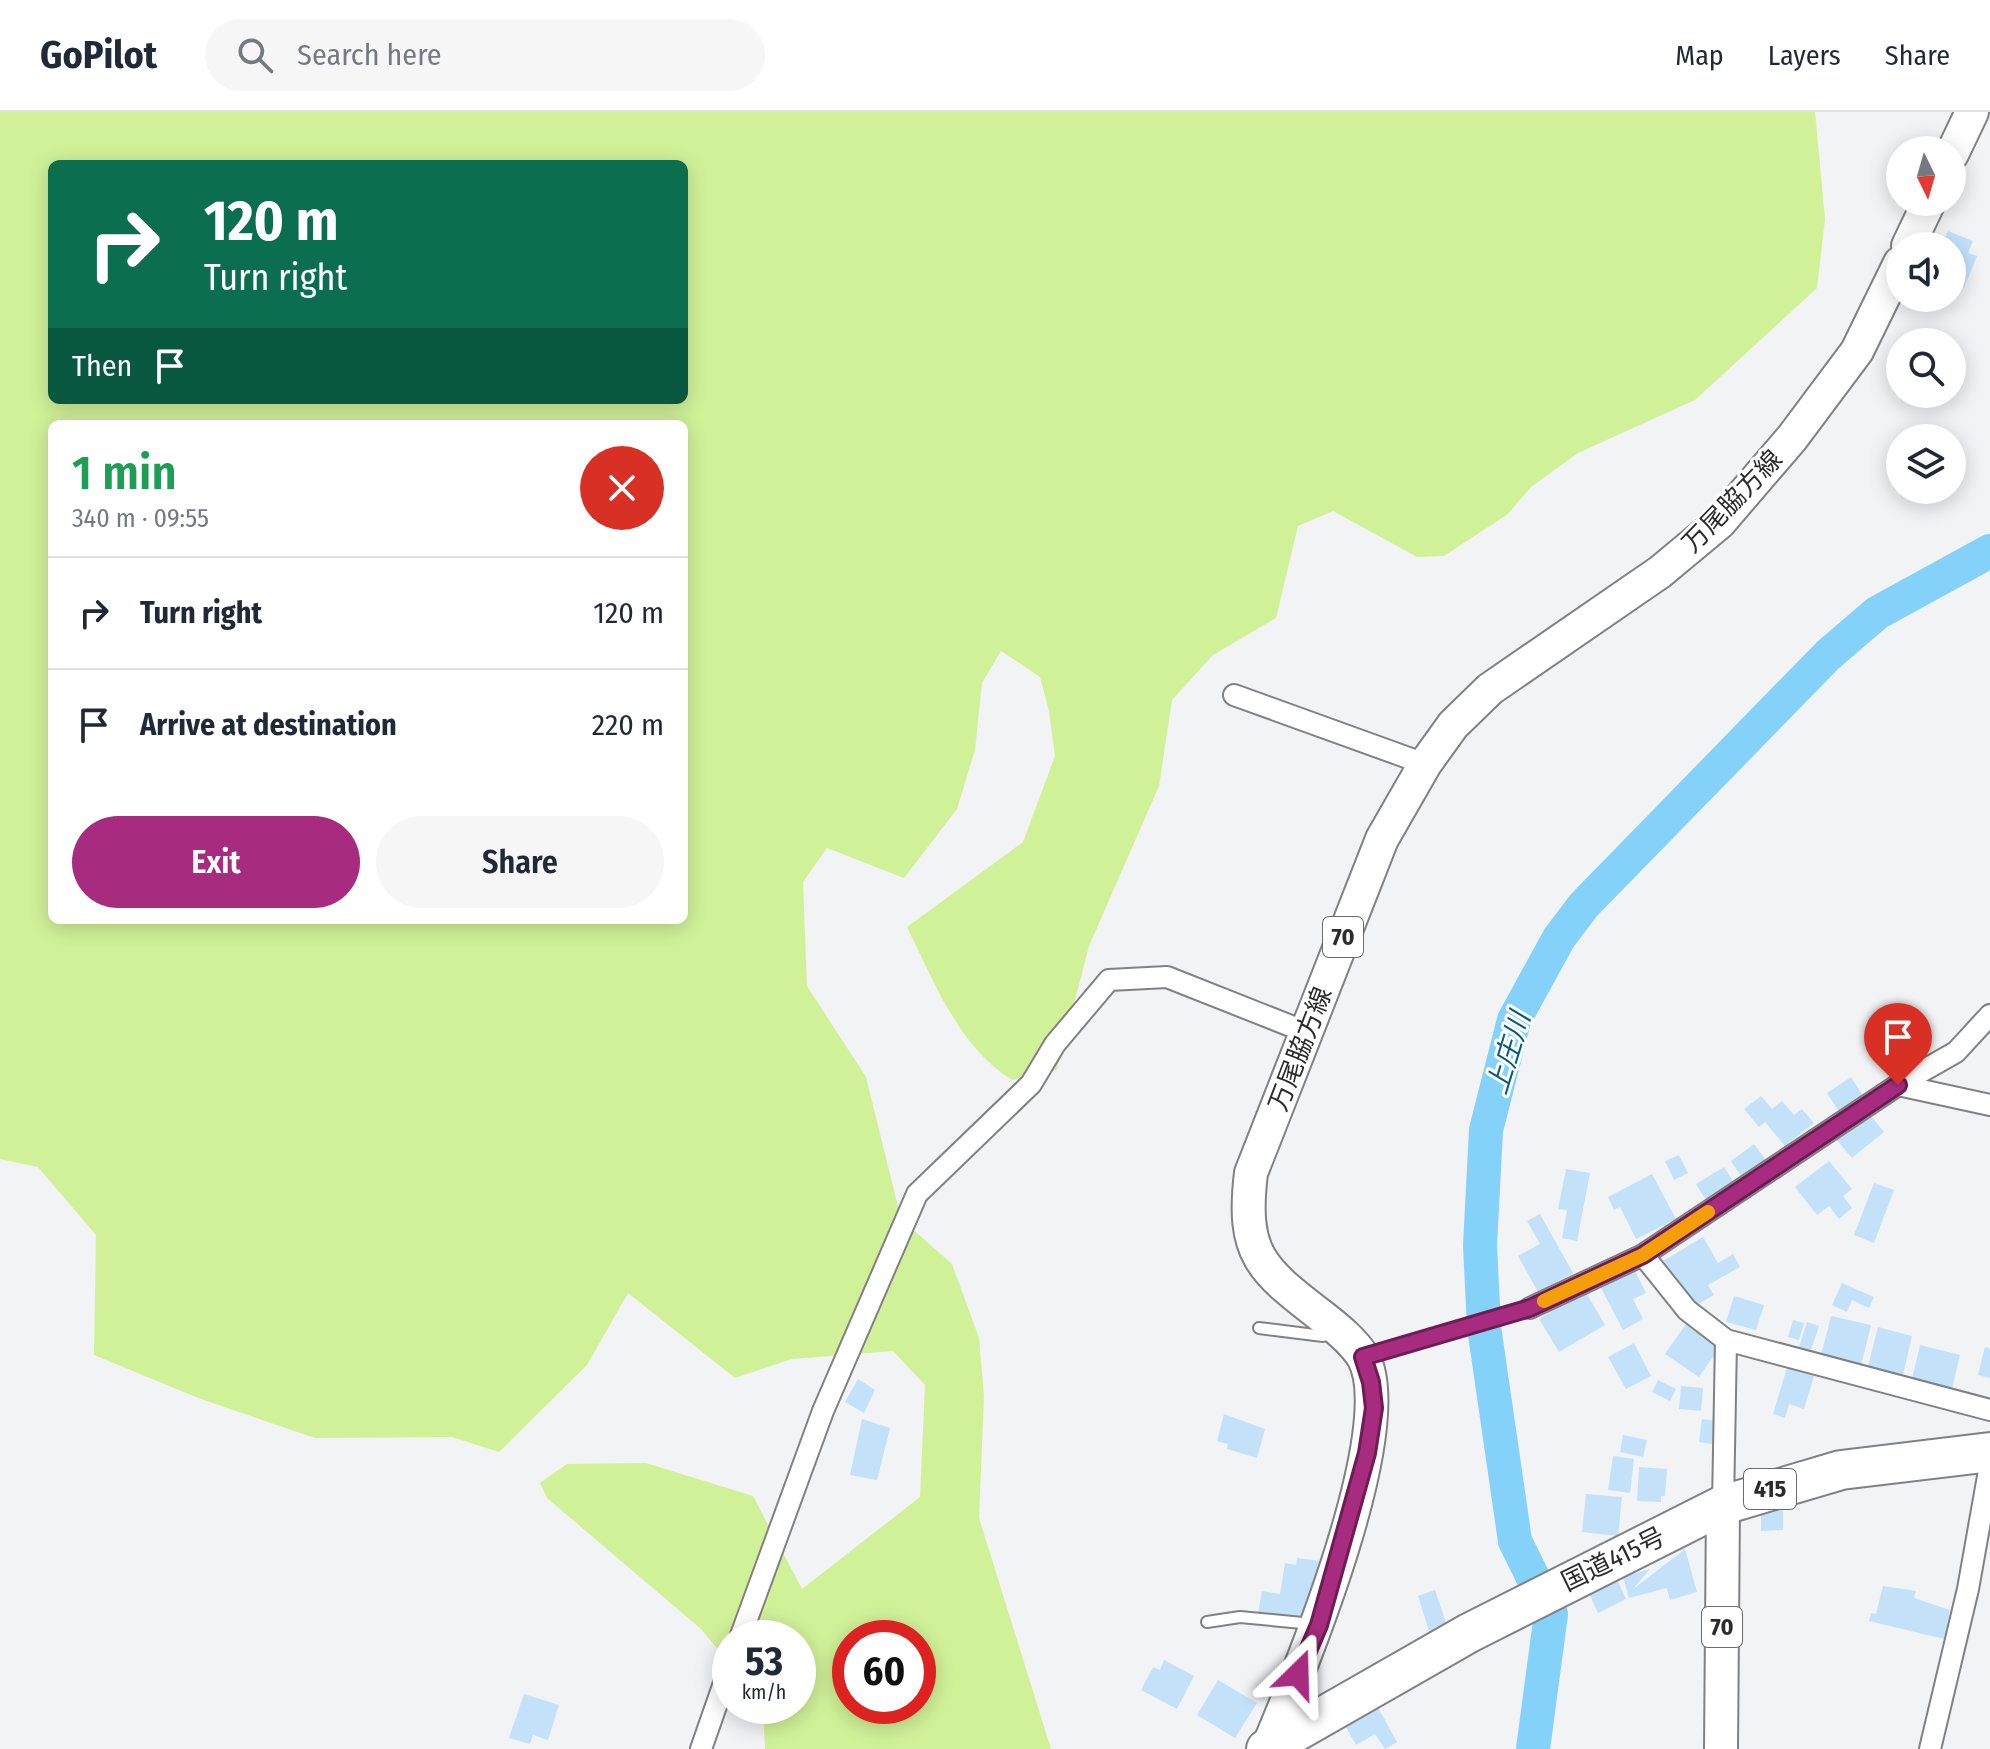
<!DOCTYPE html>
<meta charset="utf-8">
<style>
:root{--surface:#fff;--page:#f6f6f7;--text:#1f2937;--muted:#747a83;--line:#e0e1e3;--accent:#a72c80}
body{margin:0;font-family:"Fira Sans Condensed","Noto Sans JP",sans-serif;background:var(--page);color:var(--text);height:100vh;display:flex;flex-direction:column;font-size:30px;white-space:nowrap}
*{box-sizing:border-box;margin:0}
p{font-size:26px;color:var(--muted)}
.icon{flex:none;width:44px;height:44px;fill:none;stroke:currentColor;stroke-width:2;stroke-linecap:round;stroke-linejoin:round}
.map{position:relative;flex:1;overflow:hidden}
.side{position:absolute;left:48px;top:308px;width:640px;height:504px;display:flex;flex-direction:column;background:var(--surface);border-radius:12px;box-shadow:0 4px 20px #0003}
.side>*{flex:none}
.banner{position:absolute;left:48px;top:48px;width:640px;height:244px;border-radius:12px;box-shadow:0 4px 20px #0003;background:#0b6e4f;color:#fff;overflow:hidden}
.needle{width:52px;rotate:175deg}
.fabs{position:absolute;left:1886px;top:24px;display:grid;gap:16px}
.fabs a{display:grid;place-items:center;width:80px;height:80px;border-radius:50%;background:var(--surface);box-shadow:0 4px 20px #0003;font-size:40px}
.speed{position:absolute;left:712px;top:1508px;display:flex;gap:16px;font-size:40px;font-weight:700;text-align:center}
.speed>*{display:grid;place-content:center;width:104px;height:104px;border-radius:50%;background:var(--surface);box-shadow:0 4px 20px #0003;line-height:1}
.speed small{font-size:20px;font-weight:400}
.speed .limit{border:12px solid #d22;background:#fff;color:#111}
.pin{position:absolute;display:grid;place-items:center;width:68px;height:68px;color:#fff;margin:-82px -34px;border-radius:50% 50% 50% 0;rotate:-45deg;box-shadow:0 0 8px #0007}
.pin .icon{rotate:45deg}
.me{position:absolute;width:88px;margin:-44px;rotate:22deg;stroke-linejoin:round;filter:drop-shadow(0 0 6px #0008)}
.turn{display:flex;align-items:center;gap:28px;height:168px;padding:0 24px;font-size:36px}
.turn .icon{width:104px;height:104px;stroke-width:2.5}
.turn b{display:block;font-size:56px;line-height:68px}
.then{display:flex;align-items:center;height:76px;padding:0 24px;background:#0003;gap:16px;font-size:30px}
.round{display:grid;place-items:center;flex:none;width:84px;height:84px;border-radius:42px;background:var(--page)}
.headline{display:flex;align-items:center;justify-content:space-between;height:136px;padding:0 24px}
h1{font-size:48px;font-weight:600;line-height:60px;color:#1e9e55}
.cta{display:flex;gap:16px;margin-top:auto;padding:16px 24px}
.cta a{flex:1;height:92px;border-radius:48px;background:var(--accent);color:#fff;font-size:32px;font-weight:600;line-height:92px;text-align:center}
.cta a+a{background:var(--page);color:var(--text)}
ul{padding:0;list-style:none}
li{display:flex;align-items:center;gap:24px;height:112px;padding:0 24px;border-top:2px solid var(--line)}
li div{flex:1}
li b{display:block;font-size:30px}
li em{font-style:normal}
header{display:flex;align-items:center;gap:48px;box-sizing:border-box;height:112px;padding:0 40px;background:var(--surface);border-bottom:2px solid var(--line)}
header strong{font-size:38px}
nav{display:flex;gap:44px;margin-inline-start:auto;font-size:28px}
.search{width:560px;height:72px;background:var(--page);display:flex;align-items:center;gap:20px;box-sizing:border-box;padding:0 28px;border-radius:44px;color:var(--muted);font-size:30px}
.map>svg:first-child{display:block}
.green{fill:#d1f199;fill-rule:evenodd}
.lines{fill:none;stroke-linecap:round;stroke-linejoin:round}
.river{stroke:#84d1f9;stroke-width:34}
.building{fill:#c3e2fa}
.lane-casing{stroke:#808182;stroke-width:14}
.street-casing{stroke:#808182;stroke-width:24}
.primary-casing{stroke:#808182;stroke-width:36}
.highway-casing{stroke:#808182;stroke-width:42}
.lane{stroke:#fff;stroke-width:10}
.street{stroke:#fff;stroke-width:20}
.primary{stroke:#fff;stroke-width:32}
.highway{stroke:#fff;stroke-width:38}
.route-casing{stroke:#6d1d53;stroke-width:20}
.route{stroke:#a72c80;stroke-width:14}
.slow{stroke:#f59e0b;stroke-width:14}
.labels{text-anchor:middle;stroke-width:6;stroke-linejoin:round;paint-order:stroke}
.shield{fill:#fff;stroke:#6b6b6c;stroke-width:2}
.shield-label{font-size:24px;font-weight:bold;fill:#2c2c2d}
.street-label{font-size:26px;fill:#2c2c2d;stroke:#fff}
.water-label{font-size:28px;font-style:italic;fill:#045b7c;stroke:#fff}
</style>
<header>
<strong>GoPilot</strong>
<div class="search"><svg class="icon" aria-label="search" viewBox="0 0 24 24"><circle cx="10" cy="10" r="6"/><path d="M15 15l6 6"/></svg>Search here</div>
<nav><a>Map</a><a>Layers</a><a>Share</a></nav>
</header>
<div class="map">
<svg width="1990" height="1637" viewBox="0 0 1990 1637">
<rect width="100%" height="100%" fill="#f1f3f4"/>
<!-- green -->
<path class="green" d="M0,0H1815L1825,107L1817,176L1695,288L1578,341L1531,375L1508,402L1444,444L1417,445L1333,399L1298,414L1276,506L1213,543L1172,588L1159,674L1089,834L1057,958L1012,968C958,934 934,869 907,815L1023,730L1055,644L1049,599L1040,565L1001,539L982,571L975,638L957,697L904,766L827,736L803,770L807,874L866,965L901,1107L952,1152L979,1226L984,1284L979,1406L1051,1637H765L763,1594H798V1526H730V1552L701,1517L547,1386L540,1371L567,1352L646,1351L753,1384L802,1477L920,1385L925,1273L893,1239L792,1247L735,1266L628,1181L587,1253L499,1340L452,1325L315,1326L201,1287L94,1243L96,1123L38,1055L0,1047ZM52,52H684V288H52ZM52,312H684V808H52ZM850,1526H918V1594H850Z"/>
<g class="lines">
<!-- river -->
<path class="river" d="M1533,1637L1551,1502L1515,1429L1484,1215L1480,1134L1486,1018L1514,908L1559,826L1584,793L1828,543L1877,501L1990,439"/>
</g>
<!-- building -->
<path class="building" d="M1948,119L1973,129L1968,141L1977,144L1964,176L1952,171V134H1934L1936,128L1943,131Z
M1851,965L1864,985L1840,1001L1827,981Z
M1761,984L1772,997L1782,989L1794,1003L1802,997L1814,1011L1785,1034L1765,1010L1759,1015L1744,997Z
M1867,999L1884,1020L1852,1046L1834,1025Z
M1754,1032L1767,1050L1743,1067L1731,1049Z
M1679,1043L1688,1061L1674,1068L1665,1049Z
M1829,1049L1852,1077L1843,1084L1852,1096L1839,1107L1829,1094L1817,1103L1795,1075Z
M1724,1055L1737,1075L1709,1093L1696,1072Z
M1566,1057L1590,1061L1577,1129L1562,1126L1567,1098L1558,1097Z
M1652,1062L1676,1107L1636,1127L1620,1095L1614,1098L1608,1085Z
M1874,1071L1894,1078L1874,1131L1854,1123Z
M1540,1102L1573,1161L1538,1180L1518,1144L1540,1132L1527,1109Z
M1703,1125L1718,1151L1733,1142L1740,1155L1708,1173L1714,1183L1691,1196L1663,1149Z
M1635,1159L1646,1181L1633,1187L1643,1207L1623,1218L1601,1176Z
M1842,1171L1874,1185L1869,1196L1852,1188L1847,1200L1832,1193Z
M1585,1179L1605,1213L1559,1240L1539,1207Z
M1734,1184L1764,1193L1756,1218L1726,1210Z
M1831,1204L1871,1213L1860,1257L1820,1247Z
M1793,1208L1804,1211L1799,1228L1788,1225Z
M1688,1209L1722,1232L1699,1265L1665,1242Z
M1807,1210L1819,1214L1811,1238L1799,1235Z
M1878,1215L1912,1224L1902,1267L1867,1259Z
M1634,1231L1651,1264L1626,1277L1608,1245Z
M1920,1233L1960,1243L1951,1281L1911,1271Z
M1985,1235L1990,1236V1266L1978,1263Z
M1787,1256L1814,1264L1804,1297L1789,1292L1785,1306L1773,1302Z
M858,1267L875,1278L864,1301L845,1290Z
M1658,1268L1676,1277L1670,1289L1652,1280Z
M1681,1274L1703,1276L1701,1299L1679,1297Z
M1224,1302L1265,1317L1257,1346L1227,1337L1228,1332L1217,1329Z
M862,1307L890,1316L877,1368L850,1363Z
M1702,1307L1723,1310L1720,1333L1699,1330Z
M1623,1323L1647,1328L1643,1345L1620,1340Z
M1613,1344L1634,1347L1630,1381L1608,1378Z
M1639,1355L1667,1357L1665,1384H1661V1390L1637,1389Z
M1586,1382L1622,1385L1618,1424L1582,1420Z
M1761,1391H1783V1418L1761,1419Z
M1685,1437L1697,1480L1670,1488L1667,1476L1629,1486L1623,1465L1650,1457L1633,1477Z
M1297,1446L1320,1449L1310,1510L1258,1501L1262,1479L1280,1482L1285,1451L1296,1453Z
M1614,1461L1626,1487L1598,1501L1586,1475Z
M1883,1474L1916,1479L1914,1486L1950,1498L1944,1527L1869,1509L1871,1501L1876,1502Z
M1435,1478L1449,1520L1431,1525L1418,1484Z
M1164,1548L1194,1564L1177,1597L1141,1578L1153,1555L1160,1558Z
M1218,1568L1257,1591L1235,1626L1197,1603Z
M524,1582L559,1593L548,1628L533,1623L530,1632L509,1626Z
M1375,1590L1397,1630L1385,1637L1375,1622L1356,1633L1342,1608Z"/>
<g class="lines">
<!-- lane casing -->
<g class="lane-casing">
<path id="lane" d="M1259,1216L1323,1224L1331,1218
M1367,1244L1530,1196
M1207,1510L1240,1505L1313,1512"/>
</g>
<!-- street casing -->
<g class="street-casing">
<path id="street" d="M1234,583L1425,652
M1898,973L1990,993
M1643,1143L1687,1198L1726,1228L1990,1298
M1530,1196L1643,1143L1898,973L1956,940L1990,903
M1723,1393L1726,1228
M740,1526L823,1299L917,1082L1031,972L1055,932L1109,868L1167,865L1306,920
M701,1637L730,1554
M1930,1637L1968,1477L1990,1353"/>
</g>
<!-- primary casing -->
<g class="primary-casing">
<path id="primary" d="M1952,42L1972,0
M1908,134L1929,90
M1268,1635C1299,1561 1402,1314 1363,1245C1354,1230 1338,1217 1324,1206C1262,1158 1241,1144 1251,1061L1382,727L1425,652L1453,613L1490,577L1660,460L1719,411L1792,326L1857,239L1900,151
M1721,1637L1723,1393"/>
</g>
<!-- highway casing -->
<g class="highway-casing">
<path id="highway" d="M1266,1637L1469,1521L1723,1393L1841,1358L1990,1340"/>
</g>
<!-- lane -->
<use href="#lane" class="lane"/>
<!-- street -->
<use href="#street" class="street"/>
<!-- primary -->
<use href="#primary" class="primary"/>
<!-- highway -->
<use href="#highway" class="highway"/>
</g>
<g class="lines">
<!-- route casing -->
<g class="route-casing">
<path id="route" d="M1298,1562L1319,1513L1367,1341L1374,1296L1371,1270L1363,1245L1530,1196L1643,1143L1898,973"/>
</g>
<!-- route -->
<use href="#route" class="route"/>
<!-- slow -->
<path class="slow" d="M1544,1189L1643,1143L1708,1100"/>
</g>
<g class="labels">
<!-- shield labels -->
<g class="shield">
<rect x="1323" y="805" width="40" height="40" rx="6"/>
<rect x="1744" y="1357" width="52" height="40" rx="6"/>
<rect x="1702" y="1495" width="40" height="40" rx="6"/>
</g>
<g class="shield-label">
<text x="1343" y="833">70</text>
<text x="1770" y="1385">415</text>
<text x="1722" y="1523">70</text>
</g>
<!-- street labels -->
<g class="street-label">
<text transform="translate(1732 389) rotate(-46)" y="9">万尾脇方線</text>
<text transform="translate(1300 937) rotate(-69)" y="9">万尾脇方線</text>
<text transform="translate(1613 1447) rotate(-26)" y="9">国道415号</text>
</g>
<!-- water labels -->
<g class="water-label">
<text transform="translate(1508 941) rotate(-73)" y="10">上庄川</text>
</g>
</g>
</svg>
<div class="fabs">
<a><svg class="needle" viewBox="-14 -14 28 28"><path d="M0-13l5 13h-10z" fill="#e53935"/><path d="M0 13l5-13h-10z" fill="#747a83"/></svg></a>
<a><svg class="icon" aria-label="sound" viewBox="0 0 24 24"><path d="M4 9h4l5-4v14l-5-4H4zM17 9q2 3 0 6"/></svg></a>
<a><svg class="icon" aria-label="search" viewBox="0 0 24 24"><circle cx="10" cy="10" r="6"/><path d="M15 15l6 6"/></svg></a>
<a><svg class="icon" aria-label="layers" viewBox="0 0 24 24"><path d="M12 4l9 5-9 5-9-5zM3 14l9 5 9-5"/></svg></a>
</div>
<div class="speed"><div>53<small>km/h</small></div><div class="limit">60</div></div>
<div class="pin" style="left:1898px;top:973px;background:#d93025"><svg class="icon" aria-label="arrive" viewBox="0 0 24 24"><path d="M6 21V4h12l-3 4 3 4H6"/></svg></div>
<svg class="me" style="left:1298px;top:1562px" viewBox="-20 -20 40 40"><path d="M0-17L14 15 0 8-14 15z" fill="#a72c80" stroke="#fff" stroke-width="4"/></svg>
<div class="banner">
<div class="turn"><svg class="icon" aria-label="right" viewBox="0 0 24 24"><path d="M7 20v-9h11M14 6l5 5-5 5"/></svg><div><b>120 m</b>Turn right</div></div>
<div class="then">Then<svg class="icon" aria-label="arrive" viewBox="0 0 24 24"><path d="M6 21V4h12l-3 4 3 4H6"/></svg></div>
</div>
<section class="side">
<div class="headline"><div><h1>1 min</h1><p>340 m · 09:55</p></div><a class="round" style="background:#d93025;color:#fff"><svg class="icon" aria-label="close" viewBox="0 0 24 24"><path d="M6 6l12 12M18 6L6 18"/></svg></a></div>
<ul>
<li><svg class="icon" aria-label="right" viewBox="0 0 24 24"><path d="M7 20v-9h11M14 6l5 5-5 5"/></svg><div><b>Turn right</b></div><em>120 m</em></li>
<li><svg class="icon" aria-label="arrive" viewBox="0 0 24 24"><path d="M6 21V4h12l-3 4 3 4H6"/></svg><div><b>Arrive at destination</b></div><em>220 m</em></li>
</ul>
<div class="cta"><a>Exit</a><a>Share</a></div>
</section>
</div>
